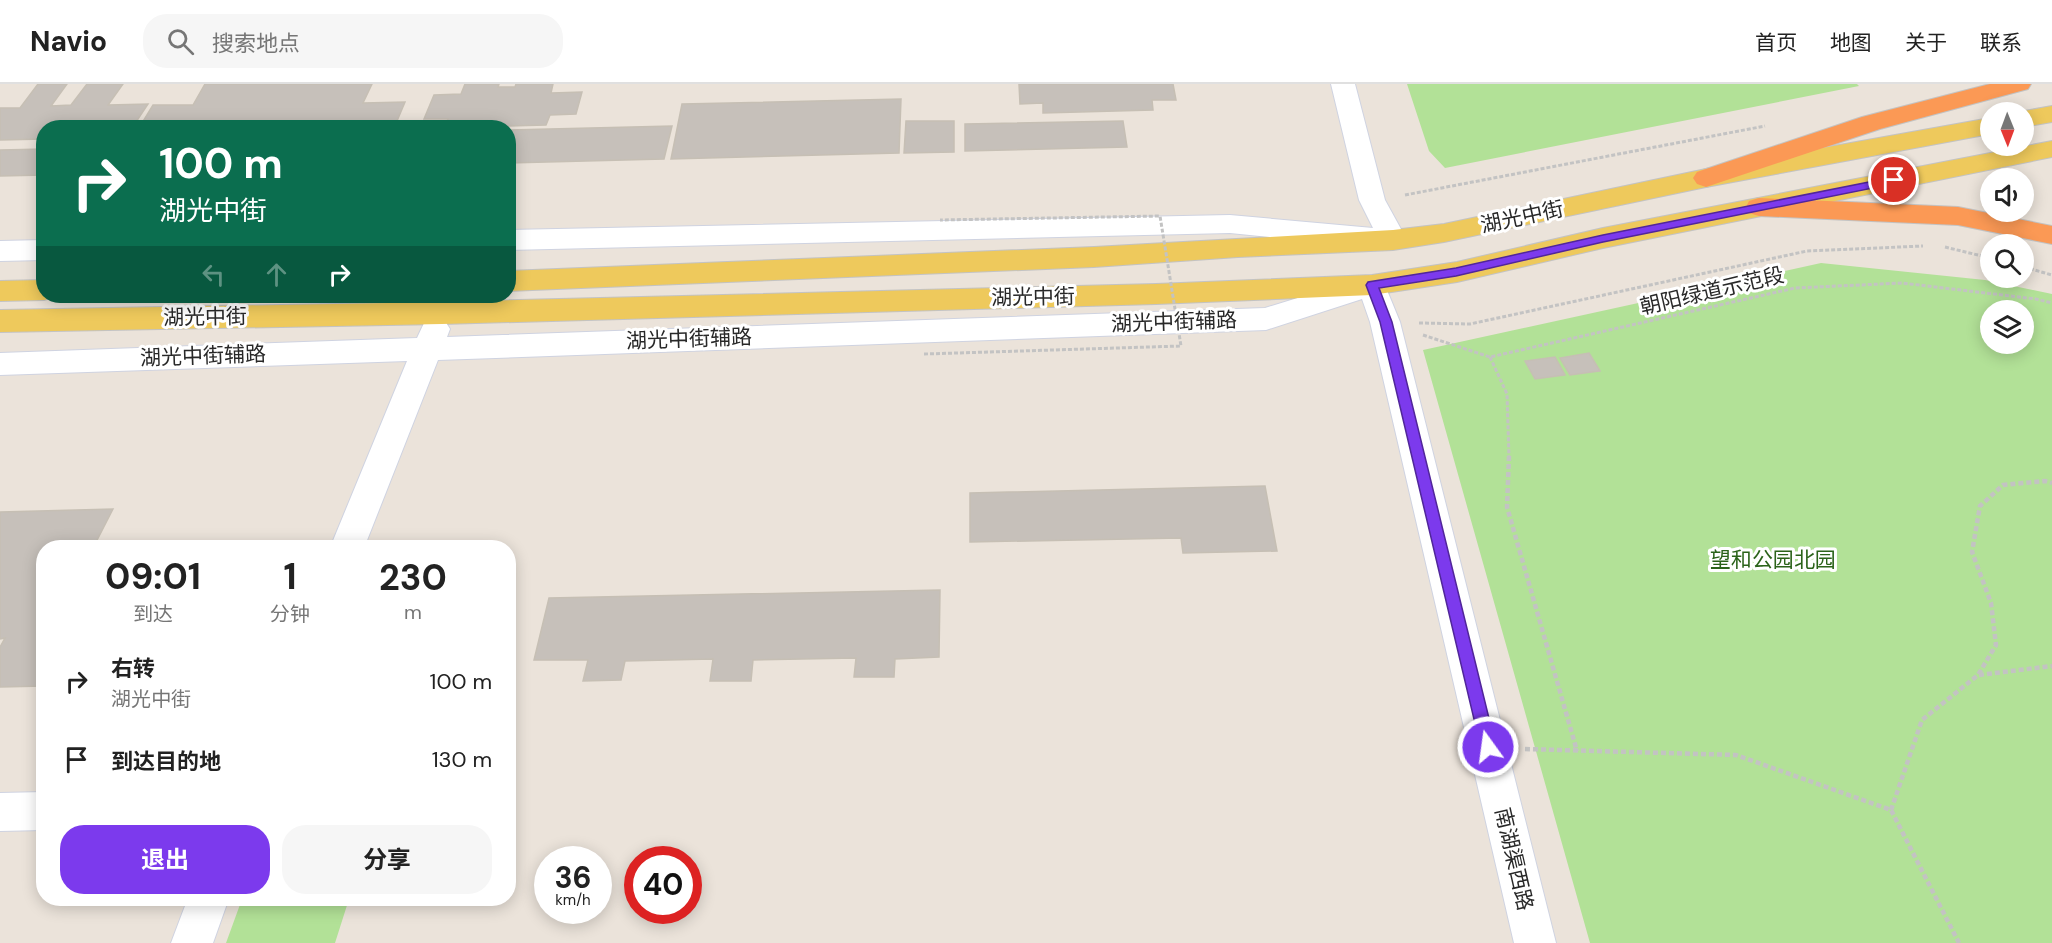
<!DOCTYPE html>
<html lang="zh">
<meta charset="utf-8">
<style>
:root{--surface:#fff;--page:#f6f6f6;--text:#222;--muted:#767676;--line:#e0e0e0;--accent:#7c3aed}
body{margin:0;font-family:"DM Sans","Noto Sans SC",sans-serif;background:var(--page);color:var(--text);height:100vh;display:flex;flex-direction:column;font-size:22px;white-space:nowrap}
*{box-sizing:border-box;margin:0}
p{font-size:20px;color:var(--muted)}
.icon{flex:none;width:33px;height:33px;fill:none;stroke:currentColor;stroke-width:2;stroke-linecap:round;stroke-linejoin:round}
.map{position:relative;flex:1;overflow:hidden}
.panel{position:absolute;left:36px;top:456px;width:480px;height:366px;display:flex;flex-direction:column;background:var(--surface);border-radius:24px;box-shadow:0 3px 15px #0003}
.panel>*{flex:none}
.banner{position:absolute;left:36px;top:36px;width:480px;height:183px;border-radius:24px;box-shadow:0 3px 15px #0003;background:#0b6e4f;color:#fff;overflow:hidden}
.needle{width:39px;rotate:179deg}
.fabs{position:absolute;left:1980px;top:18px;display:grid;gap:12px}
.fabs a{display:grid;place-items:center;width:54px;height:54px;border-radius:50%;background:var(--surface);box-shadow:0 3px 15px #0003;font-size:30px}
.speed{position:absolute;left:534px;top:762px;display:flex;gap:12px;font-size:30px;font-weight:700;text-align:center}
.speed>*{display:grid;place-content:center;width:78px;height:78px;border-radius:50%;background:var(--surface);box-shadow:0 3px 15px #0003;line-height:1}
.speed small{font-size:15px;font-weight:400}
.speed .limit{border:9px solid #d22;background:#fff;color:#111}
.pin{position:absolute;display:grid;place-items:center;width:51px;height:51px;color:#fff;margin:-26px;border:3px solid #fff;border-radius:50%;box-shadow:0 2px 6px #0007}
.me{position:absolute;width:66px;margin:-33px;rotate:346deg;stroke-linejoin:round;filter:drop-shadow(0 0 4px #0008)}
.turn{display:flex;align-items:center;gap:21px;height:126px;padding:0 24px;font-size:27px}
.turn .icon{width:78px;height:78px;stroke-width:2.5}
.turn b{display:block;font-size:42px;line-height:51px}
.lanes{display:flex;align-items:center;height:57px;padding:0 24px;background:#0003;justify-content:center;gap:30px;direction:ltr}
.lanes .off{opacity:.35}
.eta{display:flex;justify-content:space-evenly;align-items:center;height:102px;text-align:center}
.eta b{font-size:36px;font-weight:700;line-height:42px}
.primary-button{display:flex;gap:12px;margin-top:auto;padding:12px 24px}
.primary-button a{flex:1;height:69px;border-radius:24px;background:var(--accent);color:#fff;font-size:24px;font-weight:700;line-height:69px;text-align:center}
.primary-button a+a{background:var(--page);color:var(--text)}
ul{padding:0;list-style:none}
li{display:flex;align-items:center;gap:18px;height:78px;padding:0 24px}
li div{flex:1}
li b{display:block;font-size:22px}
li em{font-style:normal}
header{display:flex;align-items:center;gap:36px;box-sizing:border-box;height:84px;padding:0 30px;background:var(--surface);border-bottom:2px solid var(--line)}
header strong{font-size:28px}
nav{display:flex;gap:33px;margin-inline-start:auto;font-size:21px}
.search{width:420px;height:54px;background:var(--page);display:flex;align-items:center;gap:15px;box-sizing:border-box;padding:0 21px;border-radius:24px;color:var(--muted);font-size:22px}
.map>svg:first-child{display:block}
.green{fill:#b2e197;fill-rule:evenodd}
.building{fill:#c6c0ba;stroke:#c6bfb4;stroke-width:1.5}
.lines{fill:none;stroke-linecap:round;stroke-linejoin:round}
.minor-casing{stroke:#cfd3e1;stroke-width:2}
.major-casing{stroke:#c3c3c3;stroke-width:2}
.highway-casing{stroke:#c3c3c3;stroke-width:2}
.path-far1{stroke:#c3c3c3;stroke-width:3;stroke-dasharray:4 2;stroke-linecap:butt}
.path{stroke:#c3c3c3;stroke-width:4.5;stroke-dasharray:5 3;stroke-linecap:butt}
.minor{fill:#fff;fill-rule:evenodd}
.major{fill:#eec95c;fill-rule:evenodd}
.highway{fill:#fb9955;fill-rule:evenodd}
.path-bridge{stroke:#c3c3c3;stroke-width:3;stroke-dasharray:4 2;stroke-linecap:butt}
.route{fill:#7c3aed;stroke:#51269a;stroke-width:1.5}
.labels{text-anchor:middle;stroke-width:6;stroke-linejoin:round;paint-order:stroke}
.street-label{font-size:21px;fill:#282828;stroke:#fff}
.park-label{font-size:21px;fill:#2b631a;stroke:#fff}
</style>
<header>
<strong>Navio</strong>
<div class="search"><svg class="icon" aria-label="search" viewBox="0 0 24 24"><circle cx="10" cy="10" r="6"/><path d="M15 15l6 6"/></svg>搜索地点</div>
<nav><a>首页</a><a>地图</a><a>关于</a><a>联系</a></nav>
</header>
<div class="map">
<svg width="2052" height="859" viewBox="0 0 2052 859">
<rect width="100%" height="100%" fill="#ebe3da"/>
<!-- green -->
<path class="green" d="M1407,0H1857L1859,2L1445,84L1429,67Z
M1821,179L1985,196L2052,210V859H1590L1423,266ZM1990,226H2024V260H1990Z
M242,815V814L349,815L335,859H226Z"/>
<!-- building -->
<path class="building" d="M38,0H67L51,22L71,21L87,0H123L108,21L148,20L132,44H44V55L0,56V24H20Z
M205,0H372L363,19L405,18L394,44H139L153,21H193Z
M465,0H499L498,3H515L516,0H553L551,9L582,8L576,30L550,31L546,41L444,44L448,35H424L434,11L461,10Z
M1019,0H1173L1176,16H1152L1153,26L1043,29V19L1020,20Z
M901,15L899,69L671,75L682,20Z
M906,37H954V68L904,69Z
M1123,37L1127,63L965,67V40Z
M672,42L664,75L508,79V46Z
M44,65V91L0,92V66Z
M1589,269L1600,287L1570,291L1560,274Z
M1555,273L1565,291L1535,295L1525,277Z
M1265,402L1277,467L1183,469L1181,454L970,458V409Z
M113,425L93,464H44V602L0,603V563L5,554L0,555V428Z
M940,506L939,573L895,575L894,593H854L856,574L753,576L751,597H710L713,575L625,577L621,596L583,597L588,576H534L549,514Z"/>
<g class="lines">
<!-- minor casing -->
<g class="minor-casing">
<path id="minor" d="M1331,0H1355L1385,116L1407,156L1403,163C1393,166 1385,161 1376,164L1230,149L508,166V146L1230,131L1373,144L1359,116Z
M44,156V176L0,177V157Z
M1372,191L1382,194L1400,238L1556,859H1514L1370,238L1362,215L1266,246L438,276L364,464H330L407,277L0,291V269L417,254L425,237L435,234L445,237L450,245L447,253L1265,224Z
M44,708V746L0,747V709Z
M188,814H229L213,859H171Z"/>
</g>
<!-- major casing -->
<g class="major-casing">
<path id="major" d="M2052,22V38L2024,43V28H2019Z
M1990,34V50L1706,103L1444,158L1393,166L1238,173L1094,183L508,207V187L1094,163L1393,146L1444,140L1706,85Z
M2052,57V73L1603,164L1457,198L1372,211L1156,220L442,240L0,248V226L442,218L1156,200L1372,191L1457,178L1603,144Z
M44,196V212H55L54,213L44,216L0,217V197Z"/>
</g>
<!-- highway casing -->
<g class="highway-casing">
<path id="highway" d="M1990,0H2031L2028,5L1880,45L1706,103L1697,100L1693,94L1697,88L1862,33Z
M1759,114L1958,123L2052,142V160L1958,141L1759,132L1749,129L1746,123L1749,117Z"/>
</g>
<!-- path-far1 -->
<path class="path-far1" d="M1405,111L1765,42
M1945,163L1990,174
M2024,183L2052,191
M1419,239L1470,240L1807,167L1923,162
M1423,251L1490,273L1795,204L1902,199L2036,215L2052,219
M1490,273L1507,310L1509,374"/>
<!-- path -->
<path class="path" d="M1509,372L1507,423L1577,667
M1979,591L2052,582
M1525,665L1736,671L1891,726L1959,859
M1891,726L1922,636L1978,591L1996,561L1991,519L1972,468L1980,422L2003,401L2045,397L2052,399"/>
<!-- minor -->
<use href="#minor" class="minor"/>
<!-- major -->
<use href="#major" class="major"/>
<!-- highway -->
<use href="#highway" class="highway"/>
<!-- path-bridge -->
<path class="path-bridge" d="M924,270L1181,262L1160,132L940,136"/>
</g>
<!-- route -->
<path class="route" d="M1894,93L1898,94V99L1603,158L1456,192L1379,204L1392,238L1496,663L1493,669L1488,671L1482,669L1380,238L1366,201L1368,198L1456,184L1603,151Z"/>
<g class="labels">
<!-- street labels -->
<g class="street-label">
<text transform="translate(1522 133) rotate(-12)" y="7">湖光中街</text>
<text transform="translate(1712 207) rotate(-13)" y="7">朝阳绿道示范段</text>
<text transform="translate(1033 213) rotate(-1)" y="7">湖光中街</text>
<text transform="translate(205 233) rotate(-1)" y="7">湖光中街</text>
<text transform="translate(1174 238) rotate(-2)" y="7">湖光中街辅路</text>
<text transform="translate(689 255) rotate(-2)" y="7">湖光中街辅路</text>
<text transform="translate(203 272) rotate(-2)" y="7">湖光中街辅路</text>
<text transform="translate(1514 775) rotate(77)" y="7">南湖渠西路</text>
</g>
<!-- park labels -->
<g class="park-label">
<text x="1773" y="483">望和公园北园</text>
</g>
</g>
</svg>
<div class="fabs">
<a><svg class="needle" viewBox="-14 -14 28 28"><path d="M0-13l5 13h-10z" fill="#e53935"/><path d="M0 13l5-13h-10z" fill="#767676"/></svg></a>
<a><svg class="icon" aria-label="sound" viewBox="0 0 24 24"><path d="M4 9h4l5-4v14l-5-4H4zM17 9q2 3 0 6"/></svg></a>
<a><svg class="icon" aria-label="search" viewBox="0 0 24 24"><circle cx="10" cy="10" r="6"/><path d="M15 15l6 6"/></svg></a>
<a><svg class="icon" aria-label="layers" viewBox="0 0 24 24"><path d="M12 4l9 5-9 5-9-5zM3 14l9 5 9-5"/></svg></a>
</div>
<div class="speed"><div>36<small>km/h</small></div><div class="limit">40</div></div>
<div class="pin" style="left:1894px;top:96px;background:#d93025"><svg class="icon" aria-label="arrive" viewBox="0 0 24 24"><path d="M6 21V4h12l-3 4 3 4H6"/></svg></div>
<svg class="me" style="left:1488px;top:663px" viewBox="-20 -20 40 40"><circle r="17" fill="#7c3aed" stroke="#fff" stroke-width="3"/><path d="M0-11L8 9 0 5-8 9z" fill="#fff"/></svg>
<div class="banner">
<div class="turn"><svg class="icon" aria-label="right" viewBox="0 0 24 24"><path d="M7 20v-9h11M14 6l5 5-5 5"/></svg><div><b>100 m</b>湖光中街</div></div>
<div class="lanes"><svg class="icon off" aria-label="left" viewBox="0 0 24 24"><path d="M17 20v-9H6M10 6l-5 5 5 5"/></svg><svg class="icon off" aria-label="ahead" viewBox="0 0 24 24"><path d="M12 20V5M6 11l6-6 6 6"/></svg><svg class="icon" aria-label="right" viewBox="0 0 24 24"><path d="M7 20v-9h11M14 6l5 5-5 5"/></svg></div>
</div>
<section class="panel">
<div class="eta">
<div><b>09:01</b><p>到达</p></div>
<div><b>1</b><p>分钟</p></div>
<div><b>230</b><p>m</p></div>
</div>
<ul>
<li><svg class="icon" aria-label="right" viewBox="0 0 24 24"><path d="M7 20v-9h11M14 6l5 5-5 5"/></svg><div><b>右转</b><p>湖光中街</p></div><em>100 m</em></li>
<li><svg class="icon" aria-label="arrive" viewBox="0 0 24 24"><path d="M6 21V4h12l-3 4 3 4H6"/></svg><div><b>到达目的地</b></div><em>130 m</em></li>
</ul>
<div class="primary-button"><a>退出</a><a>分享</a></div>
</section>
</div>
